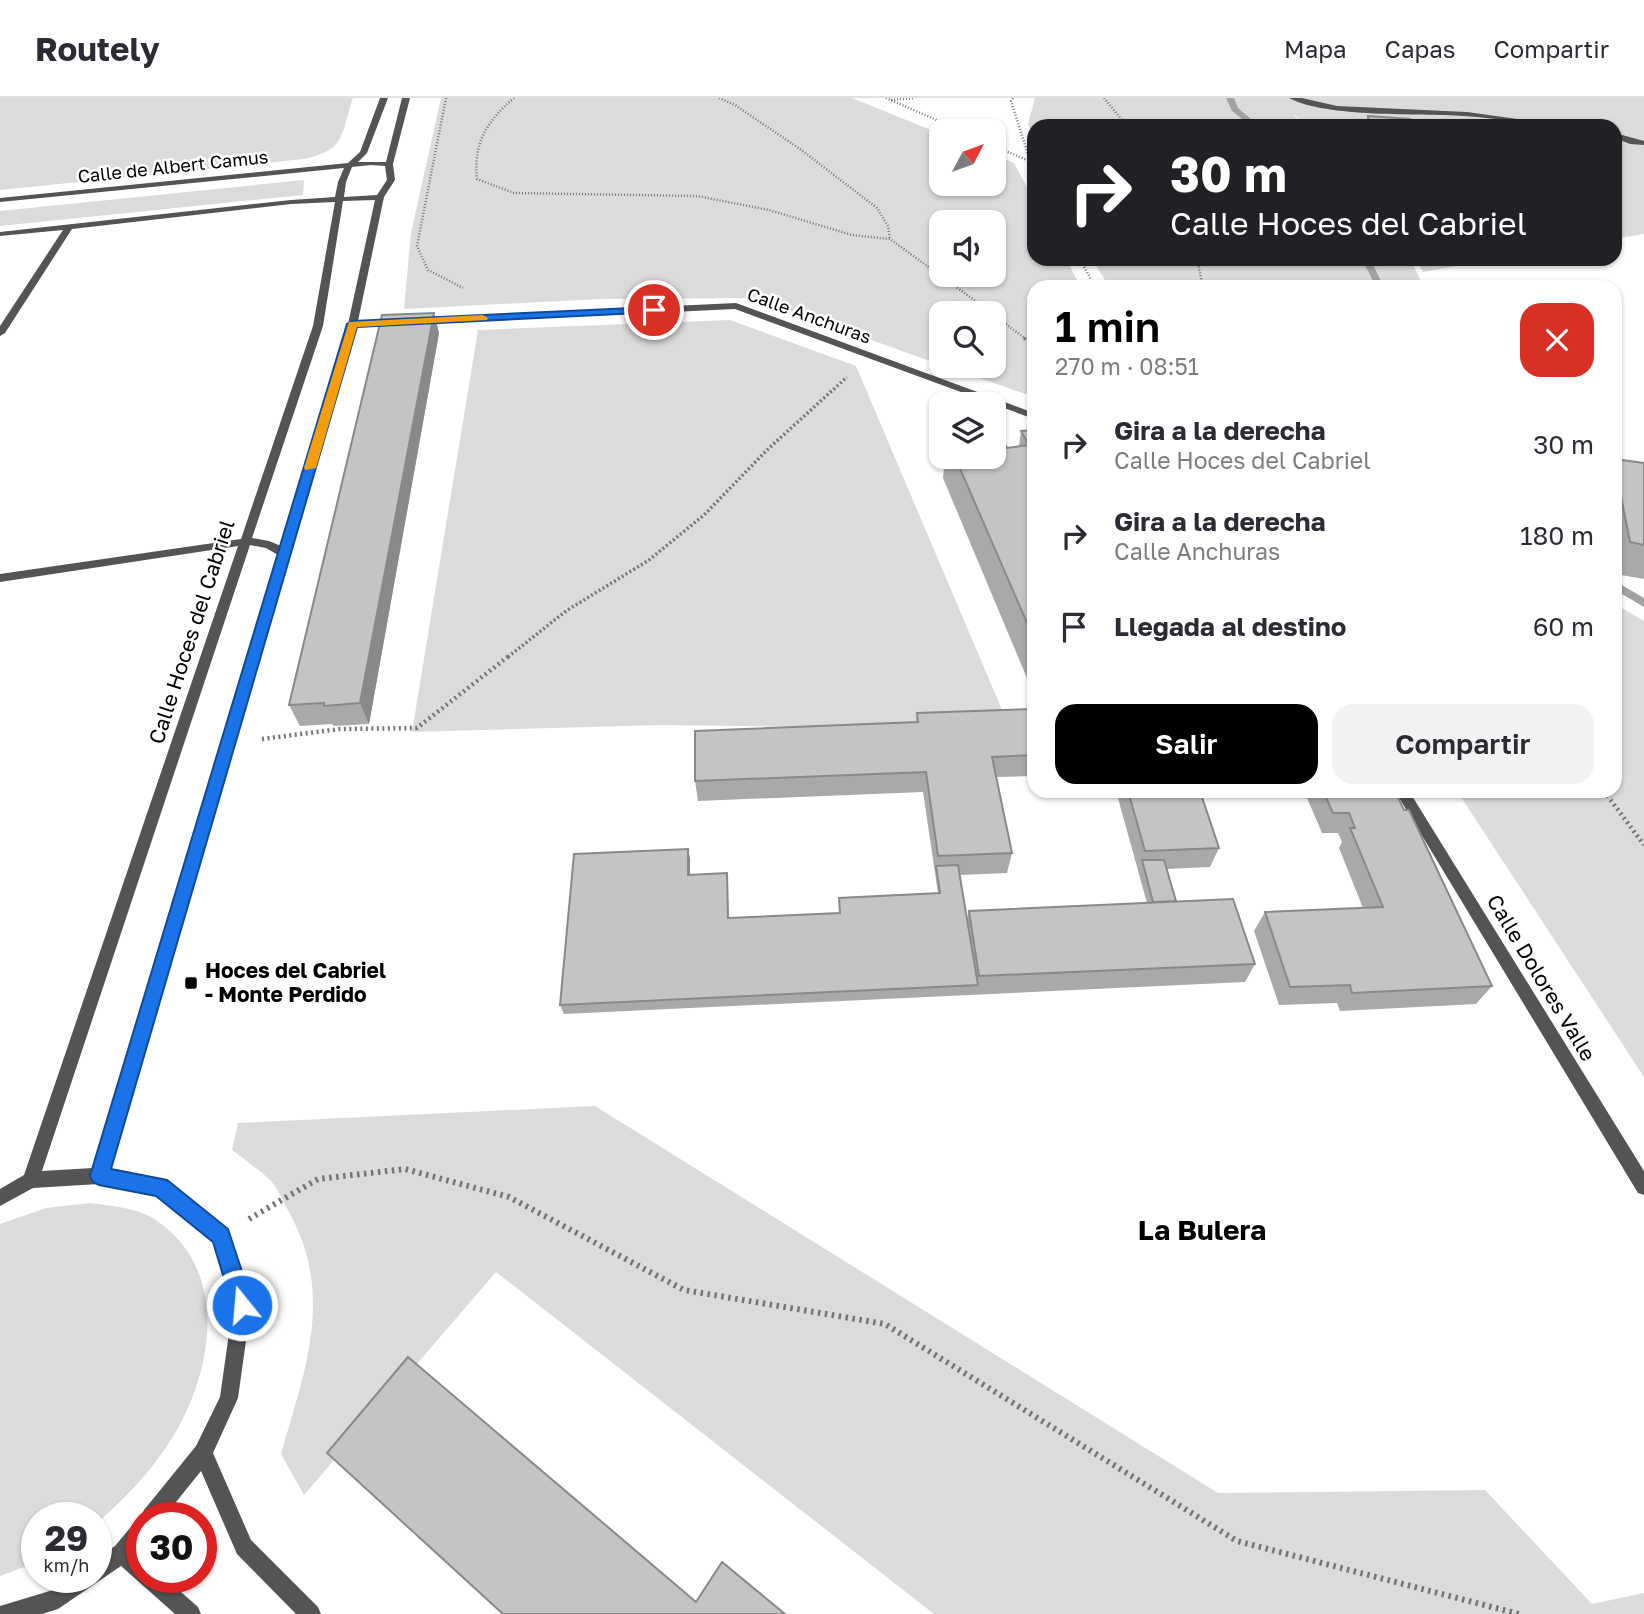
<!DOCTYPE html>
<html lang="es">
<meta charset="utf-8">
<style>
:root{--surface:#fff;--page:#f2f2f3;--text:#2b2b33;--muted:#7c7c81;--line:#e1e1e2;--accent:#000}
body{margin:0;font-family:"Golos Text",sans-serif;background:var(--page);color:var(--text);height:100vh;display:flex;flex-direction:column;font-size:26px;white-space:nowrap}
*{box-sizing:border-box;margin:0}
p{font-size:23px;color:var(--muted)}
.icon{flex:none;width:38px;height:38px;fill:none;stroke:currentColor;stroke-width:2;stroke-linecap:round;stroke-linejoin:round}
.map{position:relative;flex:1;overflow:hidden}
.panel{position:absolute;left:1027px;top:182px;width:595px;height:518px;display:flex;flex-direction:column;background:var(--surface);border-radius:21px;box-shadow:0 2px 5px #0004}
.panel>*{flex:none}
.hud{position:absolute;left:1027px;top:21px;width:595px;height:147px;border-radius:21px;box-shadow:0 2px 5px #0004;background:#202124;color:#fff;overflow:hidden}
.needle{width:46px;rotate:49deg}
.tools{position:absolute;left:929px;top:21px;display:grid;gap:14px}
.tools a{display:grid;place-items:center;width:77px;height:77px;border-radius:14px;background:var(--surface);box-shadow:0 2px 5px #0004;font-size:35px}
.speed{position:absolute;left:21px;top:1404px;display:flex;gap:14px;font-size:35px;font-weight:700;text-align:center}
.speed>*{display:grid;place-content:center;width:91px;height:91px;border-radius:50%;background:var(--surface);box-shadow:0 2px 5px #0004;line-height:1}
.speed small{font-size:18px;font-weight:400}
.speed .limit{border:10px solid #d22;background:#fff;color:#111}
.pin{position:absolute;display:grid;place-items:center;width:60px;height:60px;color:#fff;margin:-30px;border:4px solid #fff;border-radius:50%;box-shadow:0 2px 7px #0007}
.me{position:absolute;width:77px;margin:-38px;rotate:343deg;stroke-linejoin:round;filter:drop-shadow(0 0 5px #0008)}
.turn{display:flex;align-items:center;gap:24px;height:147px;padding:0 28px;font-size:32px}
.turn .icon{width:91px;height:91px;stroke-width:2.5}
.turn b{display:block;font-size:49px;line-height:60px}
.round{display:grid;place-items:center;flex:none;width:74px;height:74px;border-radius:21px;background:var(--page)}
.summary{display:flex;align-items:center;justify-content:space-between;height:119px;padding:0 28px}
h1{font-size:42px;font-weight:600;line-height:52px;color:var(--accent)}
.action{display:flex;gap:14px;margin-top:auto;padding:14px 28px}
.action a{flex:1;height:80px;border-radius:21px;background:var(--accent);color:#fff;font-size:28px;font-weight:600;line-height:80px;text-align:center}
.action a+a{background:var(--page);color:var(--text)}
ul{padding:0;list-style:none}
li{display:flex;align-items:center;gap:21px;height:91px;padding:0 28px}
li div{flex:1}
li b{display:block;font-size:26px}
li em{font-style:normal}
header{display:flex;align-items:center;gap:42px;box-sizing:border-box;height:98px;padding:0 35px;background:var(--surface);border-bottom:2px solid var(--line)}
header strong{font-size:33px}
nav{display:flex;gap:38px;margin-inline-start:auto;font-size:24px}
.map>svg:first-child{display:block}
.green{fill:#dbdbdb;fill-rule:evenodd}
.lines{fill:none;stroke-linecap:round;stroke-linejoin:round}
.stream{fill:#a2a2a2;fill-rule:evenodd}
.path-far3{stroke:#767676;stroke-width:2.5;stroke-dasharray:1 2;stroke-linecap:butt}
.path-far2{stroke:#767676;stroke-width:3.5;stroke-dasharray:2 2.5;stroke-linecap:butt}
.path-far1{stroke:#767676;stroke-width:4.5;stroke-dasharray:2 3.5;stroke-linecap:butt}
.path{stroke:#767676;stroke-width:6;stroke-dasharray:2.5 4.5;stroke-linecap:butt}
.lane{fill:#545454;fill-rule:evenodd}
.street{fill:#545454;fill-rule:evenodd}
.wall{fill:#a9a9a9}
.shaded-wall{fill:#898989}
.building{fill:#c4c4c4;stroke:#898989;stroke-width:2}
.route{fill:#1a73e8;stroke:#114b97;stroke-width:2}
.slow{fill:#f59e0b}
.poi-dot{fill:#000;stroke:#fff;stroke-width:2.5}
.labels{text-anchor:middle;stroke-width:5;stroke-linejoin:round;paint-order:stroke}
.far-street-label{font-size:18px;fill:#000;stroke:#fff}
.street-label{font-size:21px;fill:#000;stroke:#fff}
.poi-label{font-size:21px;font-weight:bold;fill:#000;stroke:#fff;text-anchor:start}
.near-neighbourhood-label{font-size:28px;font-weight:bold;fill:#000;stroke:#fff}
</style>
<header>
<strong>Routely</strong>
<nav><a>Mapa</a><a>Capas</a><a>Compartir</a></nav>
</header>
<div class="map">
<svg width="1644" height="1516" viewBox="0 0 1644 1516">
<rect width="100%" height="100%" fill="#fff"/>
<!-- green -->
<path class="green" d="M0,0H353C340,38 346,52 304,61L0,92Z
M441,0H852L941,36L942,86H994V57L1014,65L1034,102V161H1066L1081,189H1034V299L945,268H994V215H942L941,267L754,200L600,201L404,211L411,135ZM994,124V177H942V124Z
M1035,0H1644V136L1615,141V28H1306L1292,14L1303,28H1034V41L1028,26Z
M304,82L303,97L0,128V113Z
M1092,161H1410L1424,189H1109Z
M1415,161H1498L1423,174Z
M730,222L856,268L1008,626L913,630L661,627L412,634L478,232Z
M1615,506L1644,523V979L1457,693H1615Z
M595,1008L1218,1395L1485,1392L1592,1506L1644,1495V1516H934L496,1174L304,1397L281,1356C305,1271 335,1198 289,1114C283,1104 278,1090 270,1082C258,1071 244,1061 232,1052L238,1025Z
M89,1105C113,1108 141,1110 160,1125C234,1179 210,1287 165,1351C145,1380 122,1403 96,1426V1419H37V1464L0,1478V1126L46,1110Z"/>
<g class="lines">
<!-- stream -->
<path class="stream" d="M1226,0H1234L1238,10L1259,28H1251L1232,13Z
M1362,161H1370L1384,189H1376Z
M1615,483L1644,500V509L1615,492Z"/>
<!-- path-far3 -->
<path class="path-far3" d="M446,0L417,148L428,172L463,190
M514,0C487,23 473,45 477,81L514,95L697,98L769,112L852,137L890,141L992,215
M719,0L735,7L800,51L877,110L888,128L890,141
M886,0L962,33
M1013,0L1011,3L1034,75
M1104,0L1127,28
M891,2L915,0
M994,48L1027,62
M1080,161L1095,189
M1194,161L1198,166L1203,189
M994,217L1027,242"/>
<!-- path-far2 -->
<path class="path-far2" d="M1024,240L1034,248
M508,559L566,513L649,462L704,417L767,352L847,279"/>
<!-- path-far1 -->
<path class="path-far1" d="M262,641L340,631L417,630L510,557
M1604,693L1644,747"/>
<!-- path -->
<path class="path" d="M249,1121L318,1081L405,1071L509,1099L684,1192L885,1226L1237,1443L1519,1516"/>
<!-- lane -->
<path class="lane" d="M1289,0H1302L1337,8L1467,14L1566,28C1531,28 1498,20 1464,18C1419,15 1327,20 1289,0Z
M1615,35L1644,43V47L1630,46L1615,40Z"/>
<!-- street -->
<path class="street" d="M380,0H388L367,55L358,64H386L402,0H410L393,66L395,82L384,99L358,223L397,221L402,224L397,227L357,229L109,1072L167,1083L227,1132L230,1138L251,1207L238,1300L213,1355L251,1442L318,1509L321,1516H296L237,1456L201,1373L164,1419L142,1421L141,1419L144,1412L196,1348L220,1299L233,1207L214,1143L157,1097L99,1086L33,1090L0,1108V1091L24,1077L238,448L0,484V476L241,441L313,228L335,104L291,106L72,131L5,235L0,238V228L63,132L0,138V134L291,102L335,99L338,84L344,70L0,104V100L348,65L360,54ZM371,67L385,68L387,82L377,97L344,99L346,84L352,69ZM375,102L348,226L281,448L269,443L252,440L323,228L343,103ZM250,447L266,450L278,457L93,1070L42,1073Z
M736,205L1034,315V321L735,211L417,226L412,223L417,220Z
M1395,693H1409L1644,1073V1097L1638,1095Z
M142,1421V1447L136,1454L142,1459V1479H164L198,1509L201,1516H175L121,1468L58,1511L42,1516H0V1508L53,1492L72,1479H96V1461L115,1448L135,1424Z"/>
</g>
<!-- wall -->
<path class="wall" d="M1368,18L1412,28H1364Z
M434,215L439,235L369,626L334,628L332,626L300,628L289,607Z
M1034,332V592H1032L943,380L945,359H994L1019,348L1021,333Z
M1615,361L1644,365V481L1615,476Z
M1034,611V678L996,679L1012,755L1007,775L960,777L967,821L969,813L1147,805L1116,693H1200L1219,750L1210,769L1167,771L1176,803L1255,866L1245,884L564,916L560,907L688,751L690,761V777L727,775L729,820L839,815V800L938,795L923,694L698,703L695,683L916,624L917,615Z
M1304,693H1395L1492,888L1476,906L1340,913L1337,905L1279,907L1254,833L1265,814L1363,810L1339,750L1342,744L1338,735H1322Z"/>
<!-- shaded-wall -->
<path class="shaded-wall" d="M434,215L439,235L369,626L360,605Z
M688,751L690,761V786L688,777Z"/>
<!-- building -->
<path class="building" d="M1368,18L1410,21L1412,28L1370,26Z
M434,215L360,605L324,608V605L289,607L382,217Z
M1034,332V541L955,359H994V336L999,335L1007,350L1029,347L1021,333Z
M1615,361L1644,365V447L1630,444L1615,368Z
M1034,611V657L992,659L1012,755L938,758L926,674L695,683V633L918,624L917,615Z
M1128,693H1200L1219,750L1145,753Z
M1323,693H1395L1404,712H1409L1492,888L1352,895L1350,887L1290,889L1265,814L1383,809L1350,730H1355L1349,715H1333Z
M688,751V777L727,775L728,820L840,815L839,800L940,795L936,768L958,767L978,887L560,907L574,756Z
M1142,762H1164L1176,803L1153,804Z
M1233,801L1255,866L979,878L969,813Z
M408,1259L696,1504L722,1464L785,1516H503L327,1355Z"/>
<!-- route -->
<path class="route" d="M654,209L659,212L658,214L357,229L111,1071L167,1082L228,1131L253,1207L250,1214L242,1217L235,1214L232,1207L213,1144L156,1098L99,1087L93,1084L90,1078L347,226L353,223Z"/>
<!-- slow -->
<path class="slow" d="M483,217L488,220L487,222L357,229L316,370L306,372L304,370L349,224Z"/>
<!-- markers -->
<rect class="poi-dot" x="184" y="878" width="14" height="14" rx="3.5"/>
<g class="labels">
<!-- far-street labels -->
<g class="far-street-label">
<text transform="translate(173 69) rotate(-6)" y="6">Calle de Albert Camus</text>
<text transform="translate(809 218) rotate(20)" y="6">Calle Anchuras</text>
</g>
<!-- street labels -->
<g class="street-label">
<text transform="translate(192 534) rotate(-72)" y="7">Calle Hoces del Cabriel</text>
<text transform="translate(1541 880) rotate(59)" y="7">Calle Dolores Valle</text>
</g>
<!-- poi labels -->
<g class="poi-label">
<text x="205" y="880">Hoces del Cabriel<tspan x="205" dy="24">- Monte Perdido</tspan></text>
</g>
<!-- near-neighbourhood labels -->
<g class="near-neighbourhood-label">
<text x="1202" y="1142">La Bulera</text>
</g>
</g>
</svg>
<div class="tools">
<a><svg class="needle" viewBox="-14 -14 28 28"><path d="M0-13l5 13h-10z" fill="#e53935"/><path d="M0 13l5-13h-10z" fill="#7c7c81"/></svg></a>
<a><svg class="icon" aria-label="sound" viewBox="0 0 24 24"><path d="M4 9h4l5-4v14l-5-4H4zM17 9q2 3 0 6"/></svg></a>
<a><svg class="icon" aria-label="search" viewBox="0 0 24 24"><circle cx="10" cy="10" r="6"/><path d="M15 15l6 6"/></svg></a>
<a><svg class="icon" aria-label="layers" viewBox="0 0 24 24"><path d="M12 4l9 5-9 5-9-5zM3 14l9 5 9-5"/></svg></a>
</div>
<div class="speed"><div>29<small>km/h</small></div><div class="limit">30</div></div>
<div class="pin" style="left:654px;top:212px;background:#d93025"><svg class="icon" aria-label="arrive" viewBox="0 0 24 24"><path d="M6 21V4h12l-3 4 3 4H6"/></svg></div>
<svg class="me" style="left:242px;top:1207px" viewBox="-20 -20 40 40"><circle r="17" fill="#1a73e8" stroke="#fff" stroke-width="3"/><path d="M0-11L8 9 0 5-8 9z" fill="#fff"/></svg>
<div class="hud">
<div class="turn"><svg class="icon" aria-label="right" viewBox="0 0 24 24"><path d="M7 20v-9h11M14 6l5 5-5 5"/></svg><div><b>30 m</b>Calle Hoces del Cabriel</div></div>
</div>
<section class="panel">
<div class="summary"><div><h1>1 min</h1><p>270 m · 08:51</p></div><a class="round" style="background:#d93025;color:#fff"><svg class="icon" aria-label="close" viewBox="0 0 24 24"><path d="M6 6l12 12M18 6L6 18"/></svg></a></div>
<ul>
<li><svg class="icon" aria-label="right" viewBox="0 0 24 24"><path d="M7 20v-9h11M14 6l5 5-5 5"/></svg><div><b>Gira a la derecha</b><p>Calle Hoces del Cabriel</p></div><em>30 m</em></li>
<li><svg class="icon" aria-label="right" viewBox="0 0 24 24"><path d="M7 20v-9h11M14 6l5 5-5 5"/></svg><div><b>Gira a la derecha</b><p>Calle Anchuras</p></div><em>180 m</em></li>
<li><svg class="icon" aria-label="arrive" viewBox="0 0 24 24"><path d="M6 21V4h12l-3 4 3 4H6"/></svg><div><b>Llegada al destino</b></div><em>60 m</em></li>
</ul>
<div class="action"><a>Salir</a><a>Compartir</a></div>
</section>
</div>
